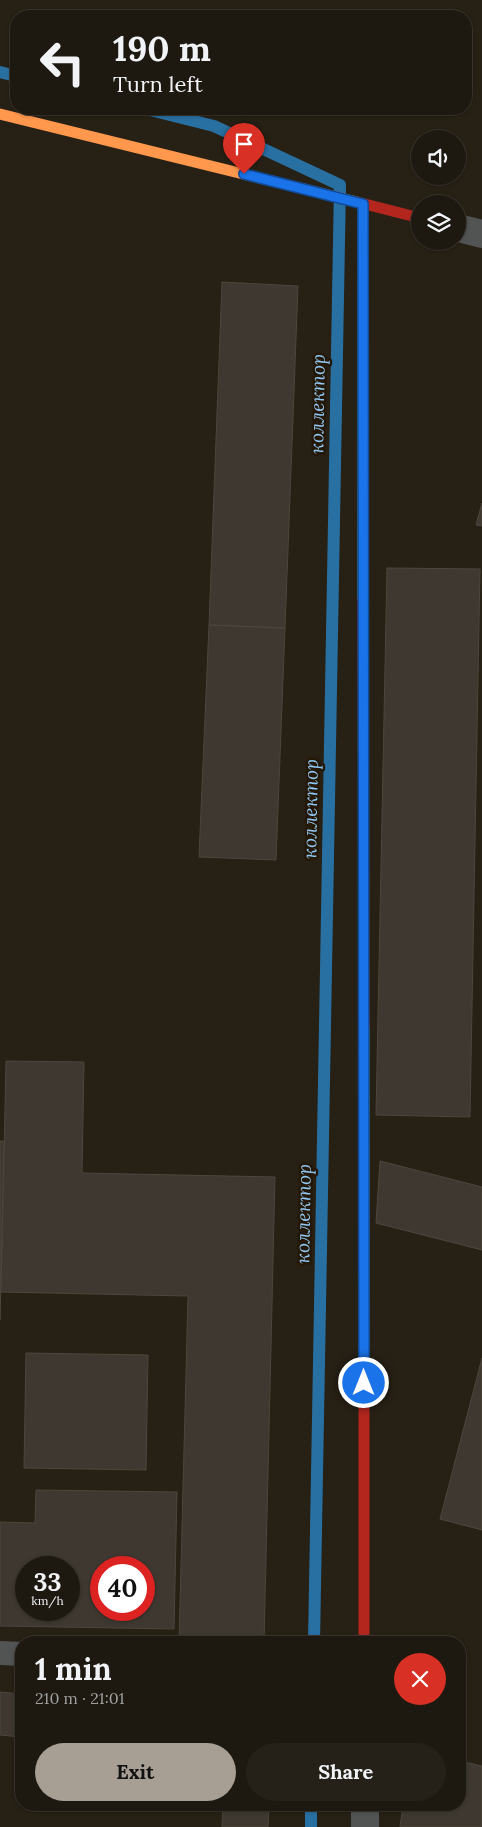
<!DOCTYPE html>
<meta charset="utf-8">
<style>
:root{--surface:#1d1810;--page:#252119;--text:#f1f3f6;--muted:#a0a09f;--line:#3b3730;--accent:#a79f94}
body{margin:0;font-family:Lora,serif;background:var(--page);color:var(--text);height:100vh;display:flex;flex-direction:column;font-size:19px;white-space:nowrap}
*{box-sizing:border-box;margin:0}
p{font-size:16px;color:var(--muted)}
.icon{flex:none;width:28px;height:28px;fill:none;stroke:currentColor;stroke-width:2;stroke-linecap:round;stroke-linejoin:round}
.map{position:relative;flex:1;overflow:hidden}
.drawer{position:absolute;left:15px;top:1636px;width:451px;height:175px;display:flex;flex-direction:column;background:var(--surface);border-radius:20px;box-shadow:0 1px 4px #0004,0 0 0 1px var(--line)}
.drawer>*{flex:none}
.top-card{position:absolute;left:10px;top:10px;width:462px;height:105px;border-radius:20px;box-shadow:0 1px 4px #0004,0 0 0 1px var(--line);background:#1d1810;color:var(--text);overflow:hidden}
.fabs{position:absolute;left:411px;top:130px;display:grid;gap:10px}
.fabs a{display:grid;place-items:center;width:55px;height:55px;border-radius:50%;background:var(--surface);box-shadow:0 1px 4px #0004,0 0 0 1px var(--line);font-size:25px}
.speed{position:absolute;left:15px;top:1556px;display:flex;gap:10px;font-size:25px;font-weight:700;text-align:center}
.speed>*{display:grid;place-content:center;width:65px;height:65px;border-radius:50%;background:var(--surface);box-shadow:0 1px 4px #0004,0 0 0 1px var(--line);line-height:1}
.speed small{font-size:12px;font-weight:400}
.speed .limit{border:8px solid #d22;background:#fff;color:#111}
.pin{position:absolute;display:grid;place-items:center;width:42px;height:42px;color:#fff;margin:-51px -21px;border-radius:50% 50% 50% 0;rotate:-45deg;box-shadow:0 0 5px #0007}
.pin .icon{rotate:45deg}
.me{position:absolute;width:55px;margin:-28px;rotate:0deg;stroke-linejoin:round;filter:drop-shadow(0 0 4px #0008)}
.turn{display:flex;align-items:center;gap:18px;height:105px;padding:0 20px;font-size:22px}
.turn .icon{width:65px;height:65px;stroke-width:2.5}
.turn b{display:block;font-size:35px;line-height:42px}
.round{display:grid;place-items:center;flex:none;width:52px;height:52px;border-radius:26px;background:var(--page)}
.summary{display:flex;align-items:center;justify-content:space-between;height:85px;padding:0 20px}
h1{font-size:30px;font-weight:700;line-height:38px}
.button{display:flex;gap:10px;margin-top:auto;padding:10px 20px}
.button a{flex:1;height:58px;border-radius:30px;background:var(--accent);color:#111;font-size:20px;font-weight:700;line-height:58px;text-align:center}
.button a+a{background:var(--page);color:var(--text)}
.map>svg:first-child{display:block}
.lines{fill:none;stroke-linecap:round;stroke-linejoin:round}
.stream{stroke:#2970a2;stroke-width:12}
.building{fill:#3e3830;stroke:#4d463d;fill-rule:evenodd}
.lane{stroke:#525454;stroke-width:24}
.street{stroke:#525454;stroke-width:28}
.fast{stroke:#63d668;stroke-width:11}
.slow{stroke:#ff974d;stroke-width:11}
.jam{stroke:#b3261e;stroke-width:11}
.route-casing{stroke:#114b97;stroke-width:12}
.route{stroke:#1a73e8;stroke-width:9}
.labels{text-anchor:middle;stroke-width:5;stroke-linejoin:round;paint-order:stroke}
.water-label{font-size:19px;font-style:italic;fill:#8fc6f4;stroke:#241805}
</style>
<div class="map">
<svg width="482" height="1827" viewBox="0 0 482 1827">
<rect width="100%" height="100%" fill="#272015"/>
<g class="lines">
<!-- stream -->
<path class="stream" d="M0,72L16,76
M146,109L214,126L340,185L314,1642
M311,1827V1805"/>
</g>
<!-- building -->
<path class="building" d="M222,282L298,286L285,628L209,625Z
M482,503V526L476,525Z
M387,568L480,569L470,1117L376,1115Z
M209,625L285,628L276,860L199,857Z
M6,1061L84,1062L82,1173L275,1177L264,1642H179L188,1296L1,1292Z
M0,1141H4L0,1320Z
M380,1161L482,1187V1250L376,1223Z
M26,1353L148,1355L146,1470L24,1468Z
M482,1358V1530L440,1519Z
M36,1490L177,1492L174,1629L0,1626V1522L35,1523ZM26,1568H69V1610H26ZM101,1568H144V1610H101Z
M0,1692L21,1694V1737L0,1735Z
M460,1761L482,1766V1827H400L403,1805H460Z
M223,1805H269L268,1827H222Z"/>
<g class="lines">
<!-- lane -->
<path class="lane" d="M0,1653L21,1654"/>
<!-- street -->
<path class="street" d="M458,228L482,234
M365,1805V1827"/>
<!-- fast -->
<path class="fast" d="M363,204V599
M364,1028V1389"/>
<!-- slow -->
<path class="slow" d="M0,114L357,202"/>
<!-- jam -->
<path class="jam" d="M357,202L420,218
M363,599L364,1028
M364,1389V1642"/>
</g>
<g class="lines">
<!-- route casing -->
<g class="route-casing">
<path id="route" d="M244,174L363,204L364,1383"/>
</g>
<!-- route -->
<use href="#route" class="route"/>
</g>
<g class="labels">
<!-- water labels -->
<g class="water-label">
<text transform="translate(317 404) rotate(-89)" y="7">коллектор</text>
<text transform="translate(310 809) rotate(-89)" y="7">коллектор</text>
<text transform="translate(303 1214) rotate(-89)" y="7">коллектор</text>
</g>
</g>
</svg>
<div class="fabs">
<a><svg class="icon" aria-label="sound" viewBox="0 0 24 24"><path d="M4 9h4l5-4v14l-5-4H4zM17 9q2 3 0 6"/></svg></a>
<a><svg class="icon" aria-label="layers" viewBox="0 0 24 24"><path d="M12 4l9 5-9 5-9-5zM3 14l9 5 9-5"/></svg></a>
</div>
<div class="speed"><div>33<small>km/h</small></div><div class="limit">40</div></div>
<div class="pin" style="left:244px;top:174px;background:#d93025"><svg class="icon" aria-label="arrive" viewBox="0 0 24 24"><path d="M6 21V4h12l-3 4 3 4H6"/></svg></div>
<svg class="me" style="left:364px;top:1383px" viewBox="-20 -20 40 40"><circle r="17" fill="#1a73e8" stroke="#fff" stroke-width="3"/><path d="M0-11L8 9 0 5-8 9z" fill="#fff"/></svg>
<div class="top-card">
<div class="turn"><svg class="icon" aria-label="left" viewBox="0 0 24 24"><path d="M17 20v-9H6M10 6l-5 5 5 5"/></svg><div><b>190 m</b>Turn left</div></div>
</div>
<section class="drawer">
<div class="summary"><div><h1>1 min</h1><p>210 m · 21:01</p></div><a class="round" style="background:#d93025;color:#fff"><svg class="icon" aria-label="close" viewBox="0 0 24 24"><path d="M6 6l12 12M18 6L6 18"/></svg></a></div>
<div class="button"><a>Exit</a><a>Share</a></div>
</section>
</div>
